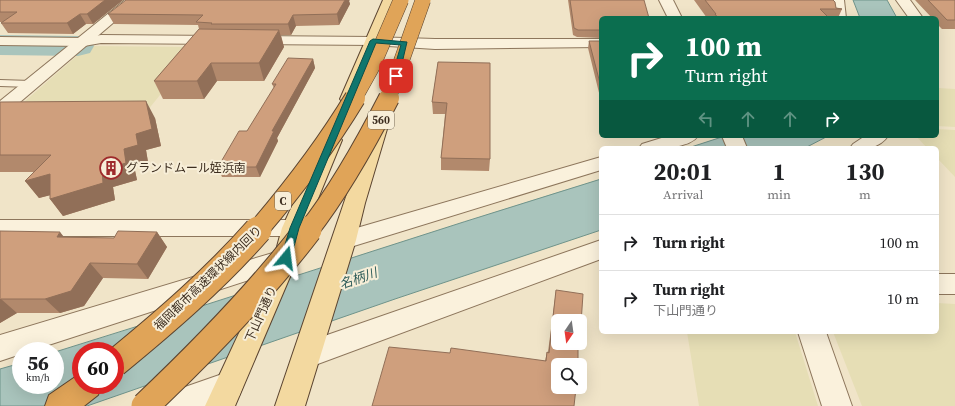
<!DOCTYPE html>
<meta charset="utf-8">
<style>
:root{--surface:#fff;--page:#f2f2f2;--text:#202124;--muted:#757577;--line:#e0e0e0}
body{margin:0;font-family:"Source Serif 4","Noto Sans JP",serif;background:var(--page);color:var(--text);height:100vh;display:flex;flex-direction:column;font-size:15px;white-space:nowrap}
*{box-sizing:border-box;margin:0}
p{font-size:13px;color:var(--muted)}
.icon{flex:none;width:22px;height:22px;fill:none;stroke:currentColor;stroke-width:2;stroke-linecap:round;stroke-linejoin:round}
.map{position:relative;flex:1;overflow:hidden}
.drawer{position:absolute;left:599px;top:146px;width:340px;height:188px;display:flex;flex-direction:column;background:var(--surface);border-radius:6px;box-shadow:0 4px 16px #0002}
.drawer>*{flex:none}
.hud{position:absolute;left:599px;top:16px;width:340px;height:122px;border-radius:6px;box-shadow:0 4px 16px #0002;background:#0b6e4f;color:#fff;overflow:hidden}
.needle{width:26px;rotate:193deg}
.buttons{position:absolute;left:551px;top:314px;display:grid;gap:8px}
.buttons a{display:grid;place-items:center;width:36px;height:36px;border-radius:6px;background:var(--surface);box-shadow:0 4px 16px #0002;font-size:20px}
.speed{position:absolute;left:12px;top:342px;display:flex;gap:8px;font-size:20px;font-weight:700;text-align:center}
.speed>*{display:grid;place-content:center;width:52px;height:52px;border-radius:50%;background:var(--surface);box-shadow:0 4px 16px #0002;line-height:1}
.speed small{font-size:10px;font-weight:400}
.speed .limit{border:6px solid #d22;background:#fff;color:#111}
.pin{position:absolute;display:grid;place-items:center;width:34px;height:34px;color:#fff;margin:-17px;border-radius:8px;box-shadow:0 2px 6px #0006}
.me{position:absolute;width:44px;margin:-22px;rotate:16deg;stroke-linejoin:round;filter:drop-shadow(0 0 3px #0008)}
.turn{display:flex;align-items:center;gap:14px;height:84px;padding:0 20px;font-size:18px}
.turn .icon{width:52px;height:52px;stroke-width:2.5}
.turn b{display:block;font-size:28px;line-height:34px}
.lanes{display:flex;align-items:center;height:38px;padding:0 20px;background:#0003;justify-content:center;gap:20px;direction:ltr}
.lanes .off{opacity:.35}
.eta{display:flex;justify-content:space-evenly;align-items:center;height:68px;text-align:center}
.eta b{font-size:24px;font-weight:700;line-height:28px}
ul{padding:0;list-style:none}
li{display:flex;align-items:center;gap:12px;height:56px;padding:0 20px;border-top:1px solid var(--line)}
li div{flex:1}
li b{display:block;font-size:15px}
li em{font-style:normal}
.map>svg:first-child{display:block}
.farmland{fill:#e6deb5}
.water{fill:#a9c4bc;stroke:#6f938a;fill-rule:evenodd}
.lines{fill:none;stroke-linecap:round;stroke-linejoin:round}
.river{fill:#a9c4bc;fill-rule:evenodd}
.service-casing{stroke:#8d765c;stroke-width:2}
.minor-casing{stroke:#8d765c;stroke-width:2}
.tertiary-casing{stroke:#8d765c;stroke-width:2}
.primary-casing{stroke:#5b4430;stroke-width:2}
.motorway-casing{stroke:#5b4430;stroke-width:2}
.service{fill:#faf1dc;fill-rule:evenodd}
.minor{fill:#faf1dc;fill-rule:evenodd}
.tertiary{fill:#faf1dc;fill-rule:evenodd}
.primary{fill:#f3d9a0;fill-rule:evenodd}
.motorway{fill:#e0a458;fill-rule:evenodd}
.motorway-bridge-far2-casing{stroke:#5b4430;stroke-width:16;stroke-linecap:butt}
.motorway-bridge-far1-casing{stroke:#5b4430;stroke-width:22;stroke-linecap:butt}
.motorway-bridge-casing{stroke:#5b4430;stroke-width:29;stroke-linecap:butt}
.motorway-bridge-far2{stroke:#e0a458;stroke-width:15}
.motorway-bridge-far1{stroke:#e0a458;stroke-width:20}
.motorway-bridge{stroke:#e0a458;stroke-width:27}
.wall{fill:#b2896c}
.shaded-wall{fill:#916f58}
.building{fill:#cf9f7d;stroke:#916f58}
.route{fill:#0f766e;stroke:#0a4d48}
.labels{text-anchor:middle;stroke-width:4;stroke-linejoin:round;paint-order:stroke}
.shield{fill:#f7eed8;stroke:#756857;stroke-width:1}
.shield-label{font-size:11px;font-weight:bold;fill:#3d2e20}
.poi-label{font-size:12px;fill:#3d2e20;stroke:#f7eed8;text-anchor:start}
.street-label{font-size:12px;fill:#3d2e20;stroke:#f7eed8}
.water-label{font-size:13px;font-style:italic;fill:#2f5d5a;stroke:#f7eed8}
</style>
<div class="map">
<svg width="955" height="406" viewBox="0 0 955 406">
<rect width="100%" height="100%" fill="#f0e4c8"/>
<!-- farmland -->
<path class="farmland" d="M88,46L199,47L147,111L16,109Z
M938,88L955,89V127L937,126V90Z
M937,129L955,130V177L937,158V148H927L916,136H937Z
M937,303L955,304V406H862L833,332H937Z
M687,332H795L818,406H699Z"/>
<!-- water -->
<path class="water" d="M853,0H887L897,18H860Z
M725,136H828L805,148H688Z
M601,179V230L395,299L87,406H0V369L21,363V385H55V352C238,296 418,235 601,179ZM81,351H115V385H81Z"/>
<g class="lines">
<!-- river -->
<path class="river" d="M0,35L78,36L90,39L94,46L90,53L78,56L0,55Z"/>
<!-- service casing -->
<g class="service-casing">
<path id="service" d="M0,80L31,81L35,84L31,87L0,86Z"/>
</g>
<!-- minor casing -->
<g class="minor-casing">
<path id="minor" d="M125,0H140L6,114L0,115V101Z
M722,136H742L747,148H727Z
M0,220H294L302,222L306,228L302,234L294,236H0Z
M937,274H955V294H937Z
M798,332H826L852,406H822Z"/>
</g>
<!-- tertiary casing -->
<g class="tertiary-casing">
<path id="tertiary" d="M659,0H673L682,18H668Z
M830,0H844L846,18H832Z
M896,0H910L923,18H909Z
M101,35L220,36L225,37L227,40L225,43L220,44L101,43L84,46L0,45V37L84,38Z
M252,36L373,37L435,39H601V47L435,49L373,45L252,44L247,43L245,40L247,37Z
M668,136H698C688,150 654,148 639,148L642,144Z
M865,136H888C878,150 865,148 850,148L853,144Z
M601,157V170L344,249L336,246L332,240L336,234Z
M601,240V259L307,368L297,364L293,355L297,346L307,342Z
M286,249L295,251L298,258L295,265L30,351H21V354L0,361V335Z
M228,372L239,376L243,386L239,396L213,406H158L162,395Z"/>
</g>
<!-- primary casing -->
<g class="primary-casing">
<path id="primary" d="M383,0H397L358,99L355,103L349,104L343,103L340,99Z
M378,123L385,125L387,129L365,203L356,240L305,406H275L369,129L371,125Z
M332,134L339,136L342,140L306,228L298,258L235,406H205L274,258L282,228L322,140L325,136Z"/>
</g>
<!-- motorway casing -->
<g class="motorway-casing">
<path id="motorway" d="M81,373V385H102L98,395L84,406H45L49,395Z"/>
</g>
<!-- service -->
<use href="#service" class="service"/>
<!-- minor -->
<use href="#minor" class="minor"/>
<!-- tertiary -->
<use href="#tertiary" class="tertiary"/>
<!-- primary -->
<use href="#primary" class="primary"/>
<!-- motorway -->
<use href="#motorway" class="motorway"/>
<!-- motorway-bridge-far2 casing -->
<g class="motorway-bridge-far2-casing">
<path id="motorway-bridge-far2" d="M354,99L373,65L401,0
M388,99L423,0"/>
</g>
<!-- motorway-bridge-far1 casing -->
<g class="motorway-bridge-far1-casing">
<path id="motorway-bridge-far1" d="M257,231C293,189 326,146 355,98
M308,231C340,190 365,145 389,98"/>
</g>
<!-- motorway-bridge casing -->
<g class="motorway-bridge-casing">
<path id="motorway-bridge" d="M115,363C165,322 215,279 258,230
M145,406C203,351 259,294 308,230"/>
</g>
<!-- motorway-bridge-far2 -->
<use href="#motorway-bridge-far2" class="motorway-bridge-far2"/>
<!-- motorway-bridge-far1 -->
<use href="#motorway-bridge-far1" class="motorway-bridge-far1"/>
<!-- motorway-bridge -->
<use href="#motorway-bridge" class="motorway-bridge"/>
</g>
<!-- wall -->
<path class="wall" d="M0,0H123L93,24H86L73,34L8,33L1,23L2,22H0Z
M568,0H644L601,18V38L577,37L573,35Z
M694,0H833L836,8L842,9L838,18H707Z
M915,0H955V29H942L937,24V18H932Z
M349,1L350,4L339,25L296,26L291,35H281L284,47L264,81H217L204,99H163L154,81L199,29L198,25L114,24L108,14Z
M589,41H601V101L588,48Z
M313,59L315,68L277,138L278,141L260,177H222L218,167L247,131L274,88L272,84Z
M438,62L490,159L489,171L441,170V158L445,114H433L432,102Z
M0,102L155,118L161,146L146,150L148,162L134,166L137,180L113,187L115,200L63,216L50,199V195L39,198L25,181L34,172H0Z
M0,231L64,237L114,238L157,232L167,247L148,279L103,278L84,306L60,313H17L0,323Z
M556,290L580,343L578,350L577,388L575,396L450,353L545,361L547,352H548Z"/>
<!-- shaded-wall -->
<path class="shaded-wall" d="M105,0H123L93,24L87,14Z
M345,0H350L349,1L350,4L339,25L337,14Z
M80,14L86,24L73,34L67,23Z
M293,15L296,26L291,35L288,24Z
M279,30L284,47L264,81L259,63Z
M313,59L315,68L277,138L278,141L260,177L256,167L272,131Z
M211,63L217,81L204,99L197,81Z
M146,101L155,118L161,146L146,150L148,162L134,166L137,180L113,187L115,200L63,216L50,199L102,170L124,149L136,134Z
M50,174L63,192L39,198L25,181Z
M60,232L72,247L57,237Z
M157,232L167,247L148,279L137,264Z
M90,263L103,278L84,306L60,313L45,299Z
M1,299L17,313L0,323V300Z"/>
<!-- building -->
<path class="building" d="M0,0H105L87,14H80L67,23H1L17,12H0Z
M126,0H345L337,14L293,15L288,24H211L212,23L196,22L203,15L108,14Z
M570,0H644L649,18H601V30H578L574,28Z
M705,0H833L835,2L836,8L842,9H820L829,18H718L715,14H716Z
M928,0H955V20H947Z
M199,29L279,30L259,63H211L197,81H154Z
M589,41H601V87Z
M288,58L313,59L272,131H274L256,167H218L239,131H247L276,84H272Z
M438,62L490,63V159L441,158L447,103L432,102Z
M146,101L152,129L136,134L138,145L124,149L126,163L102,170L103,183L50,199V174L25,181L51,155H0V102Z
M0,231L60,232L57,237L114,238L118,231L157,232L137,264L90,263L71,291L45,299H1L0,300Z
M556,290L583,294L580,338V321H558V343H580H578V365H558V387H577V388H576L574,406H372L389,347L450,353L451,348L546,361L547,352L549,353Z"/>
<!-- route -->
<path class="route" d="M373,39L407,42L399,76L396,78L392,76L401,45L376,43L299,228L291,258L290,261H283L281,258L290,228L370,41Z"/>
<!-- icons -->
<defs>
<g id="building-ring" transform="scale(1.15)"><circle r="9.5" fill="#f7eed8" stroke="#9e2a2b" stroke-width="1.5"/><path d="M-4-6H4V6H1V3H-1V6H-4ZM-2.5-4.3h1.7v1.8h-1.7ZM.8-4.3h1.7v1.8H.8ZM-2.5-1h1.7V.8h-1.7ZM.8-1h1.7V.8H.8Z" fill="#9e2a2b"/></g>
</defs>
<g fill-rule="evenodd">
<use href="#building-ring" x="111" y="168"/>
</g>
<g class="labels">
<!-- shield labels -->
<g class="shield">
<rect x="368" y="111" width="26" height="18" rx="3"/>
<rect x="275" y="192" width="16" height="18" rx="3"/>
</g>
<g class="shield-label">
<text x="381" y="124">560</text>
<text x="283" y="205">C</text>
</g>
<!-- poi labels -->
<g class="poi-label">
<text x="126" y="172">グランドムール姪浜南</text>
</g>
<!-- street labels -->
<g class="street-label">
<text transform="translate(208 278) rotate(-44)" y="4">福岡都市高速環状線内回り</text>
<text transform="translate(261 314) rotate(-66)" y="4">下山門通り</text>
</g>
<!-- water labels -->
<g class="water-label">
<text transform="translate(358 278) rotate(-19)" y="5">名柄川</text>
</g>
</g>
</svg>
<div class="buttons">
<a><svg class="needle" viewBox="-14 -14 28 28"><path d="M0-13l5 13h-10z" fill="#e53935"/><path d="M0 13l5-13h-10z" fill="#757577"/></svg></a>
<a><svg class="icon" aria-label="search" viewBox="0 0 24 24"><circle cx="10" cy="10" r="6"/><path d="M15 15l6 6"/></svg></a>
</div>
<div class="speed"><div>56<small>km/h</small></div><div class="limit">60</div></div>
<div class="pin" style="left:396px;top:76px;background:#d93025"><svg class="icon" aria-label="arrive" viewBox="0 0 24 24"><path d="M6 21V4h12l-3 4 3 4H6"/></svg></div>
<svg class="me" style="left:286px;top:258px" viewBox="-20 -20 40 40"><path d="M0-17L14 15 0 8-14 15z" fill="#0f766e" stroke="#fff" stroke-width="4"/></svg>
<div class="hud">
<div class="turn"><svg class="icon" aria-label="right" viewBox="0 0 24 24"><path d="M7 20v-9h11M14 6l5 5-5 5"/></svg><div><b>100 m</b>Turn right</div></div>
<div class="lanes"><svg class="icon off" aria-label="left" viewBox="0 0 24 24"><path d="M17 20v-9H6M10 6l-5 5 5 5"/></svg><svg class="icon off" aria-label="ahead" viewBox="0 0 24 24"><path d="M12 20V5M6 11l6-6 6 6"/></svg><svg class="icon off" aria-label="ahead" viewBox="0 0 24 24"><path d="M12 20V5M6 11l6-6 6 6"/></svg><svg class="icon" aria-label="right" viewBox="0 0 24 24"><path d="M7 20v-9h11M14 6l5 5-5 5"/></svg></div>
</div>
<section class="drawer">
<div class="eta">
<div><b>20:01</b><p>Arrival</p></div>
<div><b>1</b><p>min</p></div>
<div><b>130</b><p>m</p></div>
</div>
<ul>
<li><svg class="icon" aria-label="right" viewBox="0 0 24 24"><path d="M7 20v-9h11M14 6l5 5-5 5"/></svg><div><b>Turn right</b></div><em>100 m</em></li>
<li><svg class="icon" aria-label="right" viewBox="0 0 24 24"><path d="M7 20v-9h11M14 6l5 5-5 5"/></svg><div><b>Turn right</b><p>下山門通り</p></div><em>10 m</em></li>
</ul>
</section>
</div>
